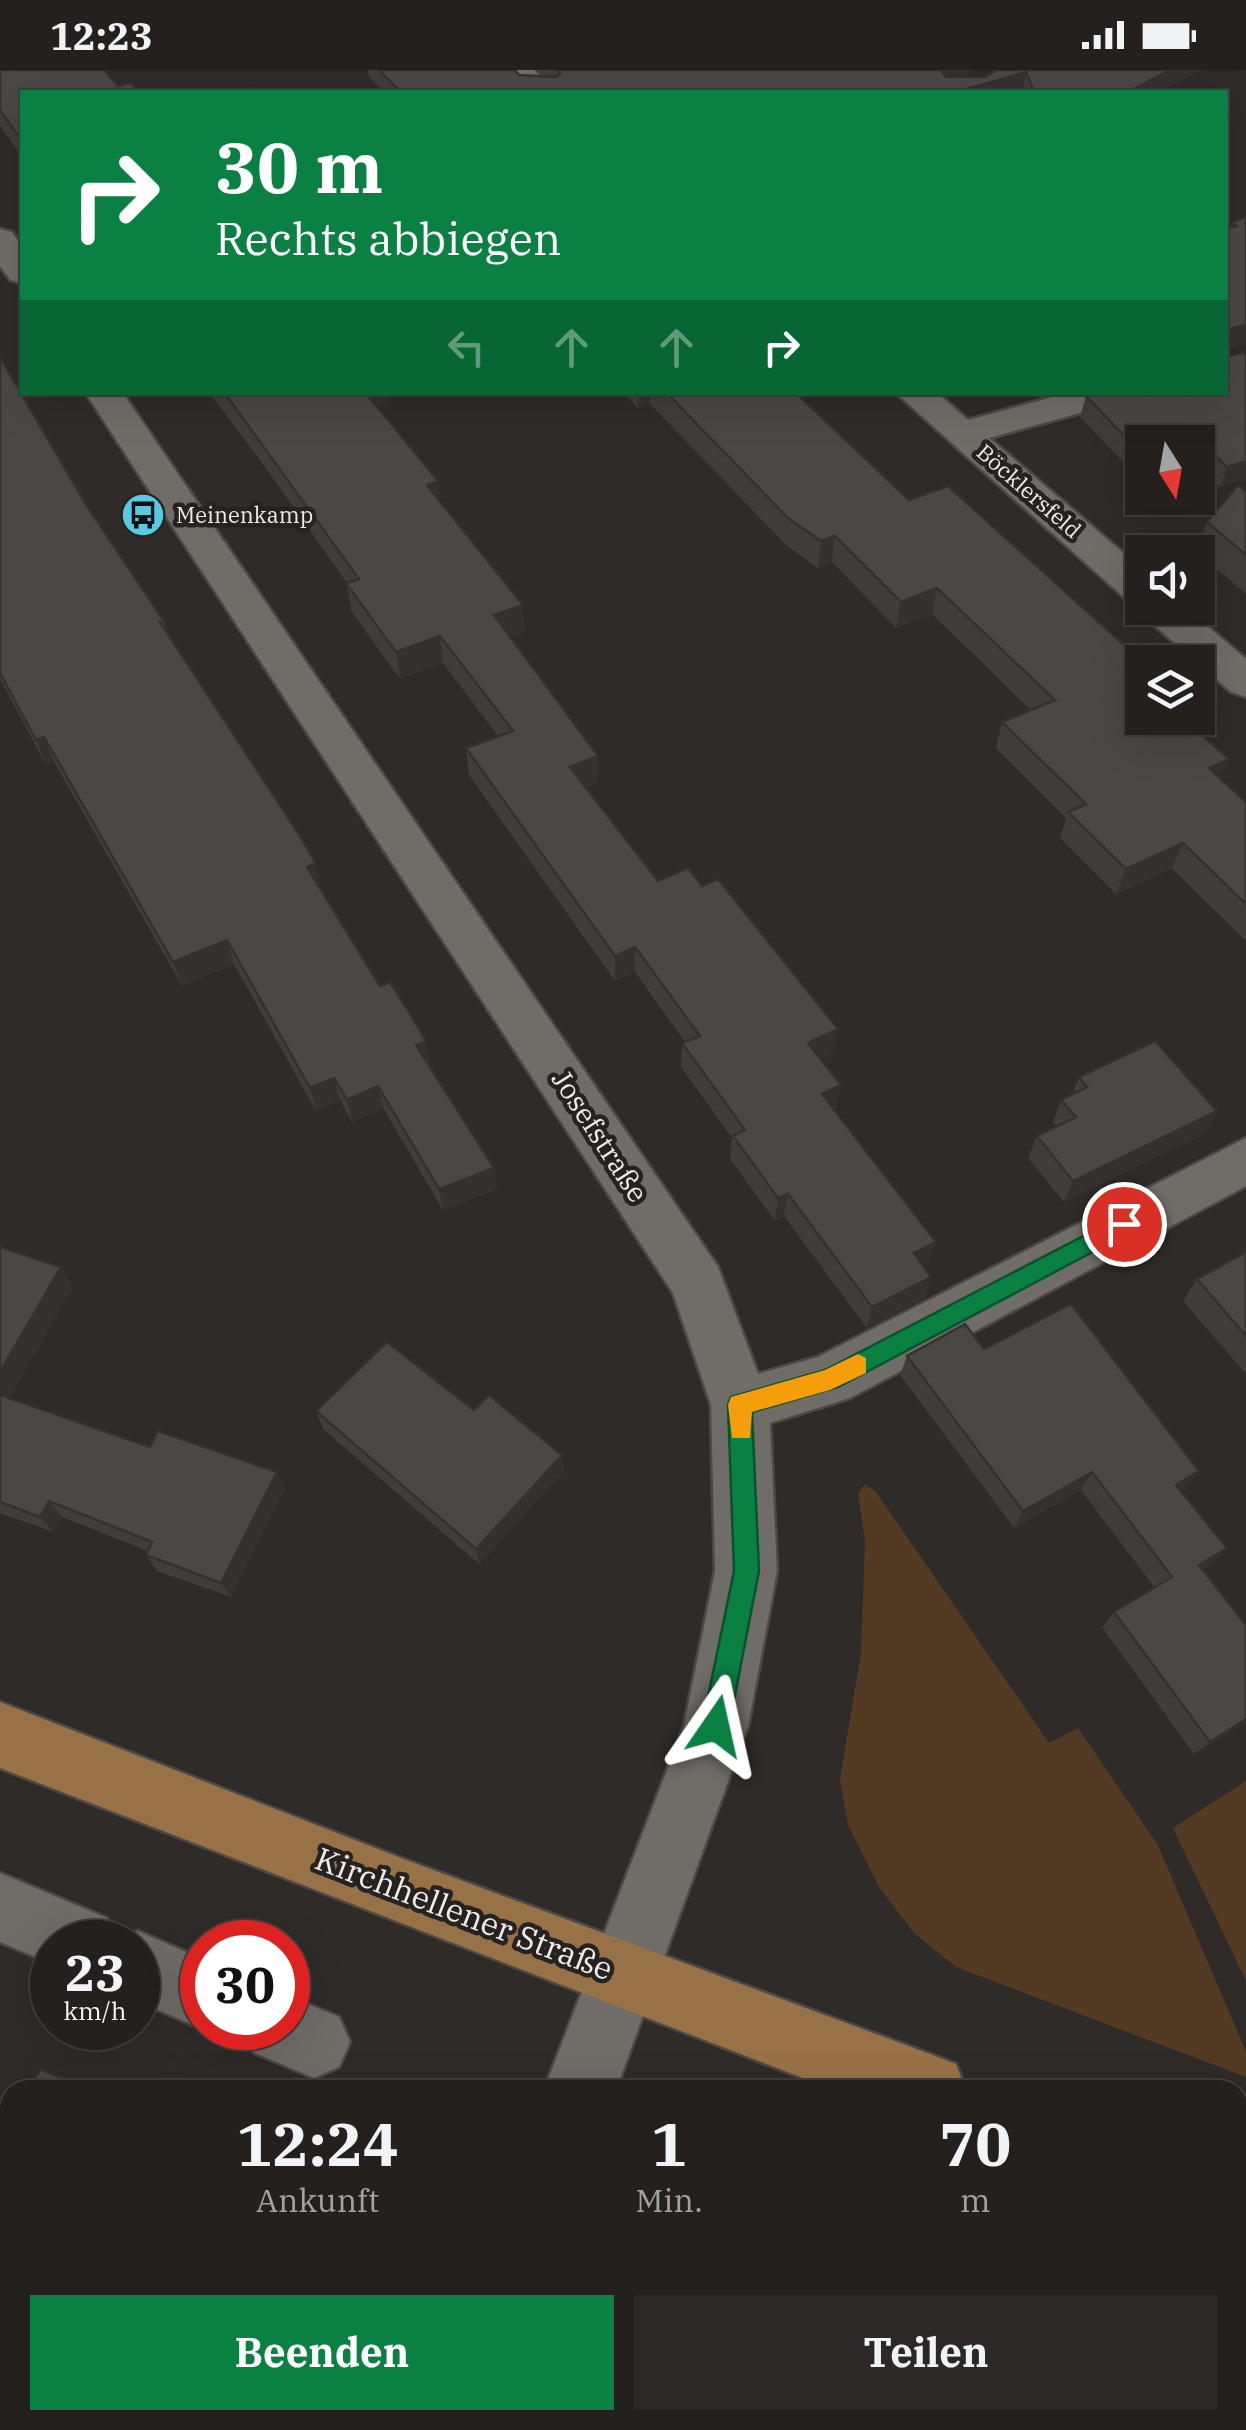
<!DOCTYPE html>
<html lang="de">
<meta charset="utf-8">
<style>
:root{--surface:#23201e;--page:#2b2827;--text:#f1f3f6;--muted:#a3a3a4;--line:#403e3c;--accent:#0b8043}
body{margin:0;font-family:"IBM Plex Serif",serif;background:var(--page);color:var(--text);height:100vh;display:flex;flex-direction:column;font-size:38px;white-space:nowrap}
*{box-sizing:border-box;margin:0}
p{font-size:32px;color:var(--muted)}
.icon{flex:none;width:55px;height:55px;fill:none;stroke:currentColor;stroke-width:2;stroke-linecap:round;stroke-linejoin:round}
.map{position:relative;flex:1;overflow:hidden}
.side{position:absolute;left:0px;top:2010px;width:1248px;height:350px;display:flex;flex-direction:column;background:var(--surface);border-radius:30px 30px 0 0;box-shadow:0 10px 40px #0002,0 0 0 2px var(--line)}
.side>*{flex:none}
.banner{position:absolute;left:20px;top:20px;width:1208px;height:305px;border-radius:0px;box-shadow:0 10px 40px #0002,0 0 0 2px var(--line);background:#0b8043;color:#fff;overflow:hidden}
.needle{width:65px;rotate:169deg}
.fabs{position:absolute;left:1125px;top:355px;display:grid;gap:20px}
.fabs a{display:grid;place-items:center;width:90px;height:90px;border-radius:0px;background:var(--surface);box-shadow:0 10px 40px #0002,0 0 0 2px var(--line);font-size:50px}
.speed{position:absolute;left:30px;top:1850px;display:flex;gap:20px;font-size:50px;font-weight:700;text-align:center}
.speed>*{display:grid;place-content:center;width:130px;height:130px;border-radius:50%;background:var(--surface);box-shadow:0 10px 40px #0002,0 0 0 2px var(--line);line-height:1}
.speed small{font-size:25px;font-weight:400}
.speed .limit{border:15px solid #d22;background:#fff;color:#111}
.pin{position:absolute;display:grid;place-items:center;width:85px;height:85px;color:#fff;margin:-42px;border:5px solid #fff;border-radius:50%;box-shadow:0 2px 10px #0007}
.me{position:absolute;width:110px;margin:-55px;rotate:11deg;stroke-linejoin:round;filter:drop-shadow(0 0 8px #0008)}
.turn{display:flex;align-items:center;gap:35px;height:210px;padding:0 30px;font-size:45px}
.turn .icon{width:130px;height:130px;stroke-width:2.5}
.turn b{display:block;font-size:70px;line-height:85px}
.lanes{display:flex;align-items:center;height:95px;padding:0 30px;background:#0003;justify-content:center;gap:50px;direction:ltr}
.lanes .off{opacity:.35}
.eta{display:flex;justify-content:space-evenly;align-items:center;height:170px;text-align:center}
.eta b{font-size:60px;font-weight:800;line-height:70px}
.action{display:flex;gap:20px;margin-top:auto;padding:20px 30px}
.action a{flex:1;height:115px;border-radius:0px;background:var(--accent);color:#fff;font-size:40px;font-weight:800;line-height:115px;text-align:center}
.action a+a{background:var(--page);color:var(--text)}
.status{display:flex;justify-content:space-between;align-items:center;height:70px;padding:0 50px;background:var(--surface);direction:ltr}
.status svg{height:28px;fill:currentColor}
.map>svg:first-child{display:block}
.green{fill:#533b23}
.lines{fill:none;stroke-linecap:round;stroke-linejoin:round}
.minor-casing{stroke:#4b4845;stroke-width:5}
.major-casing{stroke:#4b4845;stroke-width:5}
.minor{fill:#706c68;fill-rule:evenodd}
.major{fill:#987247;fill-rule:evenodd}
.wall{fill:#403d3a}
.shaded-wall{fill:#343230}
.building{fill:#4b4744;stroke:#343230;stroke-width:2.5}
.route{fill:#0b8043;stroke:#07532c;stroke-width:2.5}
.slow{fill:#f59e0b}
.labels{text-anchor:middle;stroke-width:9;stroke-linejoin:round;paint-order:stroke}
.far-street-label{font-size:22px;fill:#eeecea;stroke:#25221f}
.far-poi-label{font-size:22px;fill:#eeecea;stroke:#25221f;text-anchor:start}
.street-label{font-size:28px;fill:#eeecea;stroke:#25221f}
.near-street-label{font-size:32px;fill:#eeecea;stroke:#25221f}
</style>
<div class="status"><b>12:23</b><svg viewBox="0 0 49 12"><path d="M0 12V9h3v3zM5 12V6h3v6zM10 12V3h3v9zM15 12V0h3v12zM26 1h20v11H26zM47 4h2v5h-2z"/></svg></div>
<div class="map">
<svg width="1246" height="2360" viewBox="0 0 1246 2360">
<rect width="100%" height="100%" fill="#2f2b28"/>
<!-- green -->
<path class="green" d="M865,1414L876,1422L1049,1673L1078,1658L1158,1775L1246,1982V2007L956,1897L914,1863L879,1817L848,1755L840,1709L861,1583L865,1472L858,1423Z
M1246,1711V1911L1173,1758Z"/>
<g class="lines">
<!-- minor casing -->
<g class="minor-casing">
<path id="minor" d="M500,0H534L557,22H523Z
M0,159L12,162L22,177V213L10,210L0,196Z
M85,322H122L718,1197L758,1304L818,1287L1246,1068V1116L850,1328L770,1353L777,1501L748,1656L616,2020H544L684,1656L715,1501L711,1335L673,1223Z
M895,322H936L968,350L1071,322H1133L1128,330L989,368L1142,499V534L1127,530Z
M1142,534L1186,538L1246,589V627L1231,622L1146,548Z
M0,1803L107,1848L117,1870L138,1861L202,1889V1958H206L202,1959L138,1931V1872H52V1894L0,1872Z
M288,1926L339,1947L350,1972L339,1997L314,2008L255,1983L245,1958H288Z
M416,2350H496L492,2360H412Z"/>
</g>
<!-- major casing -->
<g class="major-casing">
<path id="major" d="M0,1632L401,1788L930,1984L956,1994L966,2020H834L0,1698Z
M1238,2098L1246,2101V2175L1238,2172Z"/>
</g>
<!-- minor -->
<use href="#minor" class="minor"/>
<!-- major -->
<use href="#major" class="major"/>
</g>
<!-- wall -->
<path class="wall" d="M0,0L118,16L139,22H22V87L0,56Z
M368,0H515L519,5L544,6L538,0H971L962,7H985L996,0H1201L1159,22H384L369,7Z
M1240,148L1246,274L1229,278V286L1246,282V409L1220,417L1198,395V372H1142V399L1133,402L1080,347L1086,326L1225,322L1230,158L1232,153Z
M0,287L87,436L164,551L168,566L321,818H320L380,916L430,994H428L497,1119L443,1140L383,1038L352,1052L340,1030L316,1041L234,894L182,916L54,692L46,695L0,609Z
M209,322H387L389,334L377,337L525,562L511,567L598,712L586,717L658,811L702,816L838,959L833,983L820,989L836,1039L834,1040L929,1193L923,1196L925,1228L867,1258L784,1146L775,1151L730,1089L732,1068L681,997L682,973L685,972L635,902L615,911L469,705L466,678L498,666L443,593L400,609L351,541L347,513L270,404Z
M623,322H795L909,430L1142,600L1140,608L1220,709L1246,732V871L1172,798L1116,824L1060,768L1066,748L996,678L1002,652L1031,640L932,544L896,558L832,492L818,498L786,475L650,334L638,338Z
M1246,422V524L1197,482L1207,452Z
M1079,1007L1206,1063L1064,1132L1028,1088L1037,1066L1056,1056L1053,1052L1061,1030L1072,1025Z
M0,1177L73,1216L9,1328L150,1377L285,1419L231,1527L157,1501L146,1485L148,1481L62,1447L53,1462L0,1443Z
M1246,1182V1304L1183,1231L1197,1209Z
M984,1279L1199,1401L1186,1418L1181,1421L1212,1494L1203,1500L1246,1652L1194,1684L1102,1557L1114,1542L1155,1518L1081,1420L1014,1458L900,1305L907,1286Z
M474,1340L562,1385L564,1402L479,1494L323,1359L316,1341Z"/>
<!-- shaded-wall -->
<path class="shaded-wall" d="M946,0H971L939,21L942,2Z
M1170,0H1201L1159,22H1128Z
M1026,2L1023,21L1019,22H956Z
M1246,255V274L1225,279L1229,259Z
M359,322H387L389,334L362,342Z
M639,322H651L650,334L638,338Z
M1195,366L1193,372H1170Z
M1142,380V399L1133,402L1139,381Z
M1246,391V409L1220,417L1227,397Z
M438,411L441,438L427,415Z
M835,466L832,492L818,498L821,471Z
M937,518L932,544L896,558L901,532Z
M523,535L525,562L497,572L494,545Z
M440,566L443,593L400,609L396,582Z
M1142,595V600L1136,621L1131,600Z
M44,667L54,692L46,695L36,670Z
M598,686V712L571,723L570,697Z
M1229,689L1218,715L1209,698Z
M1183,773L1172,798L1116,824L1126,799Z
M316,793L321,818L312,821L307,797Z
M227,870L234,894L182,916L173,892Z
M635,877V902L615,911V886Z
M838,959L833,983L804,997L808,973Z
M426,971L430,994L420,998L416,975Z
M334,1008L340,1030L316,1041L310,1018Z
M841,1015L836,1039L818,1047L822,1024Z
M378,1016L383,1038L352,1052L347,1030Z
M1217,1041L1206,1063L1064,1132L1073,1111Z
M494,1098L497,1119L443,1140L439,1119Z
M788,1124L784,1146L775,1151L778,1128Z
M936,1172L929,1193L908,1205L914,1183Z
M61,1197L73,1216L2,1339L0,1336V1302Z
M931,1207L925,1228L867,1258L872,1237Z
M562,1385L564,1402L479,1494L476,1479Z
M1199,1401L1186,1418L1163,1432L1176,1415Z
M277,1402L285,1419L231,1527L221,1513Z
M1092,1402L1081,1420L1014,1458L1023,1441Z
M49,1431L62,1447L53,1462L40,1447Z
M1227,1478L1212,1494L1185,1511L1199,1495Z
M1246,1649V1652L1194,1684L1210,1672Z
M40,1999L55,2003L96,2020H90Z
M40,2350H53L49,2360H35Z"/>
<!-- building -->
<path class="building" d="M0,0H104L118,16L131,13L139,22H22V71L0,40Z
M379,0H515L519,5L556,7L560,3L557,0H946L942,2L946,7H985L996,0H1170L1128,22H1034L1026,2L956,22H401Z
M251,18L254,22H234Z
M1246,146V255L1229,259V286L1246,282V391L1227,397L1195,366L1170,372H1142V380L1139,381L1086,326L1100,322H1225V159L1236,156L1232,153Z
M0,287L87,436L164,551L160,552L300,766L316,793L307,797L380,916L390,912L409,942L426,971L416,975L494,1098L439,1119L378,1016L347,1030L334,1008L310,1018L227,870L173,892L44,667L36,670L0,603Z
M224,322H365L438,411L427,415L523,535L494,545L598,686L570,697L658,811L688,798L702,816L718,809L838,959L808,973L841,1015L822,1024L936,1172L914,1183L931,1207L872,1237L788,1124L778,1128L733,1066L745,1060L682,973L700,966L635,877L615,886L466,678L513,661L440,566L396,582L346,513L359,509Z
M666,322H795L909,430L948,416L1143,592L1142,595L1131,600L1142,610V648H1183L1229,689L1209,698L1246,732V834L1183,773L1126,799L1068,742L1086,734L1002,652L1055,630L937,518L901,532L835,466L821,471L788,448Z
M1238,415L1246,422V485L1207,452Z
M1155,971L1217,1041L1073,1111L1037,1066L1076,1047L1061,1030L1087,1017L1079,1007Z
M0,1177L61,1197L0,1302Z
M1246,1182V1266L1197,1209Z
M1071,1234L1199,1401L1176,1415L1227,1478L1199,1495L1246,1555V1649L1210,1672L1114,1542L1172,1507L1092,1402L1023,1441L907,1286L965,1254L984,1279Z
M387,1272L474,1340L489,1325L562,1385L476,1479L316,1341Z
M0,1325L150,1377L158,1361L277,1402L221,1513L146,1485L152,1472L49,1431L40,1447L0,1432Z
M40,1999L90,2020H30Z
M10,2060V2350H40L35,2360H0V2081Z"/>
<!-- route -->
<path class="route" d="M1124,1145L1136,1154L1132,1161L838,1317L752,1342L759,1501L729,1656L725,1666L716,1670L706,1666L702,1656L734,1501L728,1335L731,1327L825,1300Z"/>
<!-- slow -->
<path class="slow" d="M858,1284L866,1288V1303L830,1320L752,1342L750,1368H732L728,1335L731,1327L825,1300Z"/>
<!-- icons -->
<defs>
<g id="bus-disc" transform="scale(2.25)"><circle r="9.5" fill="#58c9e3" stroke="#25221f"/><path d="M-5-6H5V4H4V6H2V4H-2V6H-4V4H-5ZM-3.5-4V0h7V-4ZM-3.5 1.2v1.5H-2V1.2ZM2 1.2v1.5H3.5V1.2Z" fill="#111"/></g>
</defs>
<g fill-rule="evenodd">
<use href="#bus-disc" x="143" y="445"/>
</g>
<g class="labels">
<!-- far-street labels -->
<g class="far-street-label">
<text transform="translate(1029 421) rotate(41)" y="8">Böcklersfeld</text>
</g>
<!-- far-poi labels -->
<g class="far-poi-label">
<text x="176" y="453">Meinenkamp</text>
</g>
<!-- street labels -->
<g class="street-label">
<text transform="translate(600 1066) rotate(57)" y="10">Josefstraße</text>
</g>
<!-- near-street labels -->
<g class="near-street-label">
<text transform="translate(464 1844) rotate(21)" y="11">Kirchhellener Straße</text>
</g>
</g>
</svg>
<div class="fabs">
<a><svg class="needle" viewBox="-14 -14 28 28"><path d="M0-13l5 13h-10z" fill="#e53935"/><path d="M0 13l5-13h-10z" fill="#a3a3a4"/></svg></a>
<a><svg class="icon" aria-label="sound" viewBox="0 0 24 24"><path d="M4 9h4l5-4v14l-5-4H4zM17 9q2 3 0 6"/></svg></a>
<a><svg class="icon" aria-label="layers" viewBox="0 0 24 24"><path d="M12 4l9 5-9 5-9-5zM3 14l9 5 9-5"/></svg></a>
</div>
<div class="speed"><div>23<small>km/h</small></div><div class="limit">30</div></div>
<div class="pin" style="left:1124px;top:1154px;background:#d93025"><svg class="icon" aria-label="arrive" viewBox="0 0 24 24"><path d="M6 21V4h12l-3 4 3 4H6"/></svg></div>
<svg class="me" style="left:716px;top:1656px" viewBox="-20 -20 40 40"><path d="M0-17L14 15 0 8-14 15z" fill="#0b8043" stroke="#fff" stroke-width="4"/></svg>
<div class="banner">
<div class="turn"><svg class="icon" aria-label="right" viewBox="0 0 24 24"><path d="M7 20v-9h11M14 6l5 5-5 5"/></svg><div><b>30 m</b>Rechts abbiegen</div></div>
<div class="lanes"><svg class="icon off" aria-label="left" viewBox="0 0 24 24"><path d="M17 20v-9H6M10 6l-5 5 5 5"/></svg><svg class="icon off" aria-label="ahead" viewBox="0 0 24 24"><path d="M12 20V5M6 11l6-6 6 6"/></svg><svg class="icon off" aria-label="ahead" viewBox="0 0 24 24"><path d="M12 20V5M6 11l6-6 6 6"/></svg><svg class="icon" aria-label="right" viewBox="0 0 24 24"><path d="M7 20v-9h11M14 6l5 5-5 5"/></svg></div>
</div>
<section class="side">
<div class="eta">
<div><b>12:24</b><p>Ankunft</p></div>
<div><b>1</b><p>Min.</p></div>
<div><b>70</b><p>m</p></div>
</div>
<div class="action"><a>Beenden</a><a>Teilen</a></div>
</section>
</div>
